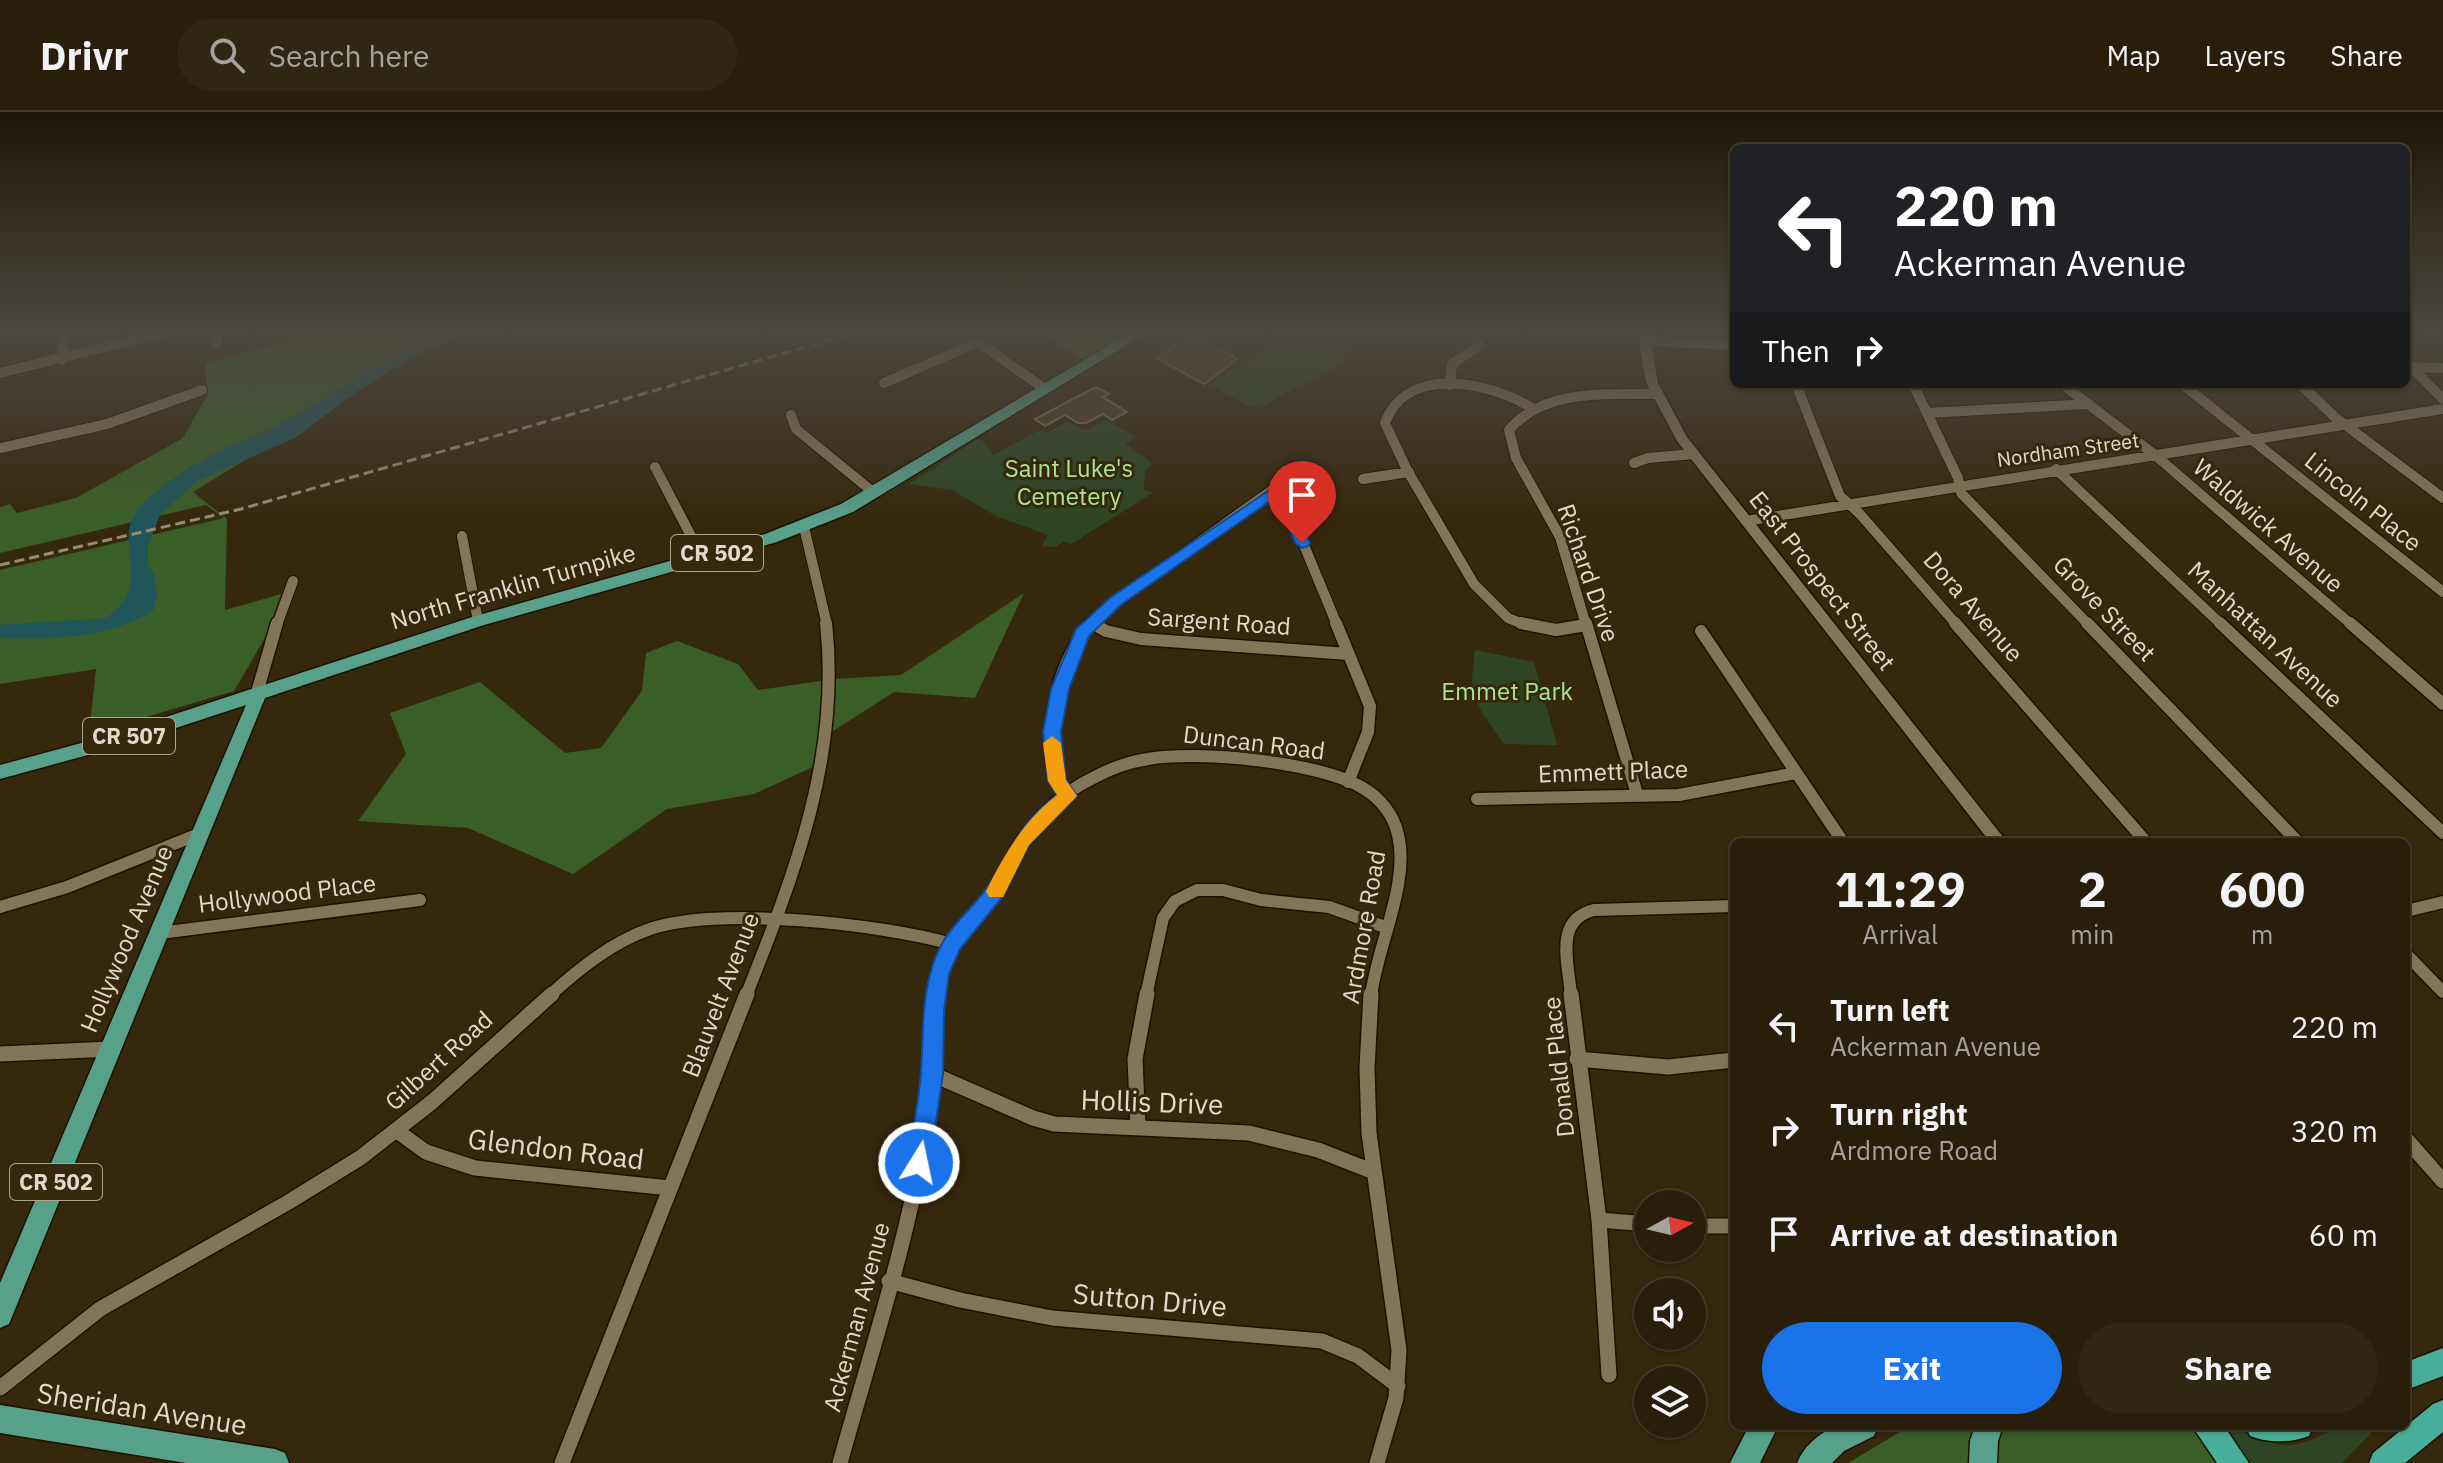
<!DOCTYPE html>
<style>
:root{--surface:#281e0a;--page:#302713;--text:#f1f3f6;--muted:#a5a29c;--line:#443c2b;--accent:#1a73e8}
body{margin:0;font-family:"IBM Plex Sans",sans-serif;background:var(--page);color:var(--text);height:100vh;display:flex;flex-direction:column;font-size:30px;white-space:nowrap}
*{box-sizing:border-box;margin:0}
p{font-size:26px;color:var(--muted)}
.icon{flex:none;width:44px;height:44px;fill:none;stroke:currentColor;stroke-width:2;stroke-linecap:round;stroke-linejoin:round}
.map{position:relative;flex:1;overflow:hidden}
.panel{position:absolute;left:1730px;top:726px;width:680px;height:592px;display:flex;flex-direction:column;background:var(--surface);border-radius:12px;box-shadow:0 2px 6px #0004,0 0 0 2px var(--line)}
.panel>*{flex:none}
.banner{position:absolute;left:1730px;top:32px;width:680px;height:244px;border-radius:12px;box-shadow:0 2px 6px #0004,0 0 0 2px var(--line);background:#202124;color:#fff;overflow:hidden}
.needle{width:52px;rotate:82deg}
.buttons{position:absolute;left:1634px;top:1078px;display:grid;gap:16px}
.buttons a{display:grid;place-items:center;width:72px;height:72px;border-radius:50%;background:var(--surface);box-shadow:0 2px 6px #0004,0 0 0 2px var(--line);font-size:40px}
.pin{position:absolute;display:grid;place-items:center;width:68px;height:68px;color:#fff;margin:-82px -34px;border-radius:50% 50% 50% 0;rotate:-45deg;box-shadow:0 0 8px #0007}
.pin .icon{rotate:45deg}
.me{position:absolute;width:88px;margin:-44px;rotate:10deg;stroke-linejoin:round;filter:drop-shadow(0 0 6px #0008)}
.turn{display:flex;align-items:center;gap:28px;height:168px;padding:0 32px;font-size:36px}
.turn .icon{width:104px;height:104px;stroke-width:2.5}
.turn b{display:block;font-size:56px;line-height:68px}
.then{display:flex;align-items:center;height:76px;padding:0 32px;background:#0003;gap:16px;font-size:30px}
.eta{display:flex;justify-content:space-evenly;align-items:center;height:136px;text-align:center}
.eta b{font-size:48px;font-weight:700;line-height:56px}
.button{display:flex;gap:16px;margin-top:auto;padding:16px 32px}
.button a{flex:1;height:92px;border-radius:48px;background:var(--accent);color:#fff;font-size:32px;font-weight:700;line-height:92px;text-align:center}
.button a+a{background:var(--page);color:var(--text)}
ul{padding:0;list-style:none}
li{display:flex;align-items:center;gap:24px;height:104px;padding:0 32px}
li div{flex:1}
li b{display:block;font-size:30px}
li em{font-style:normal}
header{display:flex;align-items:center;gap:48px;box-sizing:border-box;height:112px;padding:0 40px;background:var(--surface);border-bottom:2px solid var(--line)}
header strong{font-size:38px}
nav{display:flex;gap:44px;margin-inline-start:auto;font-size:28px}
.search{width:560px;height:72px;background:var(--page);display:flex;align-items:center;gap:20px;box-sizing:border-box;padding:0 28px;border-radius:44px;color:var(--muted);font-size:30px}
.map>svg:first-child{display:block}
.green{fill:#2e4523}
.forest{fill:#3a5e27}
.water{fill:#205559}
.building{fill:#4d3f24;stroke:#7d6d50;stroke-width:2}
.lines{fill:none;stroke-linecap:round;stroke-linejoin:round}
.minor-far2-casing{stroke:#1d1100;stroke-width:12}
.minor-far1-casing{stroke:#1d1100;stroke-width:15}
.minor-casing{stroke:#1d1100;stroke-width:18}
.tertiary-casing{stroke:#1d1100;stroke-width:3}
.primary-casing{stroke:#1d1100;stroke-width:3}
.trunk-casing{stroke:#1d1100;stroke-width:3}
.minor-far2{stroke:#857558;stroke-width:10}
.minor-far1{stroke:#857558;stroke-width:12}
.minor{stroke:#857558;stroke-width:15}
.tertiary{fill:#857558;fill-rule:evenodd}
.primary{fill:#57a08a;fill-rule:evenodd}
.trunk{fill:#48ae9a;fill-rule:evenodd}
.rail{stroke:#978c77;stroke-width:3;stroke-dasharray:10 5;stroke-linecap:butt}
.route{fill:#1a73e8;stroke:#114b97;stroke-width:2}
.slow{fill:#f59e0b}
.labels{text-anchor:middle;stroke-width:6;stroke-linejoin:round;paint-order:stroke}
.far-street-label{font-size:20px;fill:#e2daca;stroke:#36280d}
.shield{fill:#36280d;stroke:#aea591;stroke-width:2}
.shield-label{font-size:22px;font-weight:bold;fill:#e2daca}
.park-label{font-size:24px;fill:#abe492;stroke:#36280d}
.street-label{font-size:24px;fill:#e2daca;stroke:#36280d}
.near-street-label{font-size:28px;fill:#e2daca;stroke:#36280d}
</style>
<header>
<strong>Drivr</strong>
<div class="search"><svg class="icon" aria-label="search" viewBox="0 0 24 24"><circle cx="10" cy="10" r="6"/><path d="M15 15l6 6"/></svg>Search here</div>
<nav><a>Map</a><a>Layers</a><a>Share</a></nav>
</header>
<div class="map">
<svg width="2443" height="1351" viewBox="0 0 2443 1351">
<rect width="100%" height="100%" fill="#36280d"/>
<!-- green -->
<path class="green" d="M1321,219L1350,232L1351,237L1340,244L1345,252L1278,285L1261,296L1248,294L1215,276L1213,269L1291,220Z
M1106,307L1136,325L1125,331L1153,352L1145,359L1144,378L1154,380L1071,432L1064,429L1056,435L1042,434L1048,423L996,404L952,378L909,372L978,327L984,330L993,343L1040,318L1047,321L1068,309L1085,319Z
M1475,538L1534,550L1557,633L1504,632C1477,593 1467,587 1475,538Z
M2215,1314C2242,1314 2260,1332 2287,1333C2309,1333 2321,1322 2340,1315C2351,1311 2367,1314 2378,1314L2342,1351H2243Z"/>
<!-- forest -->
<path class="forest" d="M327,219H471L418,242L193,380L227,407L225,498L281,482L265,526L234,579L89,622L96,557L0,572V458L224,406L206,393L0,441V395L10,392L17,401L76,386L183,326L207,283L205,251Z
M1035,219H1134L1085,248Z
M1024,481L975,586L894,580L833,619L824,650L754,682L667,697L573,762L468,716L358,709L406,642L390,601L480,570L565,641L601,636L642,579L646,541L677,529L738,552L758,578L834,567L901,563Z
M1910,1314H2189L2219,1351H1848Z"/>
<!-- water -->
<path class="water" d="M446,219H467L435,233L366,273L295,326L197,369L160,403L148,433V453L154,462L157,483L154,498C112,526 49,528 0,526V513L106,506C156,471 110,431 139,396C158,373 202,347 229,334C246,326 264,321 280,312C335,282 388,243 446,219Z"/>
<!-- building -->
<path class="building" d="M1196,222L1237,247L1204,272L1156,246Z
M1096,275L1109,282L1103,285L1127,300L1112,308L1103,302L1086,311H1078L1065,303L1045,314L1035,307Z"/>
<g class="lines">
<!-- minor-far2 casing -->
<g class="minor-far2-casing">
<path id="minor-far2" d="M217,219V231
M1645,229L1734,233
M62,248L64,222L68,219
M2406,250L2443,287
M2409,255L2443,256
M0,261L170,219
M884,271L978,230L1045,277
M1796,272L1840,384L1859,401L1957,513
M1913,272L1958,366L1961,381L2089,513
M2062,272L2155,343L2352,513
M2182,272L2443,480
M2300,272L2336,306L2443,386
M1450,273L1452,252L1480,233
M1927,301L2089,292
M791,303L796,317L873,380
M0,336L107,312L202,278
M1634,351L1648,346L1694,342
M655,355L702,445
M2056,357L2222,513
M1363,367L1409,360
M1280,375L1337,513
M1746,409L2443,297
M804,415L827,513
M462,424L478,509
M1090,510L1096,513
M277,513L293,469
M1089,513L1103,499L1289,366
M1526,513L1508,506L1474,472L1407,358L1385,311C1407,252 1490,270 1532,296
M1586,513L1560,425L1516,346L1509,318C1545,276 1606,283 1657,282"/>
</g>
<!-- minor-far1 casing -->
<g class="minor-far1-casing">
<path id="minor-far1" d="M1092,511L1106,519L1141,527L1348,542
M1336,511L1370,594L1368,620L1348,670
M1521,511L1556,518L1586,513
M1586,511L1637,682
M1955,511L2146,730
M2087,511L2298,730
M2220,511L2443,721
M2350,511L2443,592
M1701,519L1843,730
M256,584L277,511
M1067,684C1037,635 1054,553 1091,511
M1477,687L1679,683L1796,661
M0,795L67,775L201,721
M2406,799L2443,790
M160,821L420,788
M2406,842L2443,880
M549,884C579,857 612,830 650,817C720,794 881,812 952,832
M746,884C794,763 841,645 826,511
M935,884C942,834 969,818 995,781C1005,766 1011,748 1020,732C1036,707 1064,680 1091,667C1109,657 1128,650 1148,647C1198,638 1319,650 1363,676C1380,686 1394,703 1398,723C1410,771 1377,834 1371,884
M1146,884L1163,806L1175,789L1197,778H1223L1261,788L1329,795L1385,815
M1571,884C1569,852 1553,808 1594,798L1734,794"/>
</g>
<!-- minor casing -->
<g class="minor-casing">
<path id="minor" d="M1371,882L1367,956L1369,1021L1399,1238L1396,1286L1377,1351
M1571,882L1599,1108L1609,1263
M0,942L111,937
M1577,947L1668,955L1734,948
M932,962L1033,1006L1054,1012L1249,1021L1318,1038L1374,1060
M1138,1015L1135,947L1147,882
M397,1019L426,1040L475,1056L670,1076
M2406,1027L2443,1069
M1599,1108L1648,1112
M1692,1114H1734
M889,1169L960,1188L1052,1206L1322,1229L1358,1244L1398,1274
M0,1276L100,1197L287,1091L360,1046L432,990L552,882
M562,1351L747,882
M840,1351C870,1242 907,1133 925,1021C933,975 930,928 936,882"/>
</g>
<!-- tertiary casing -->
<g class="tertiary-casing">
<path id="tertiary" d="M1637,219H1649L1658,271L1687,325L2007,730H1990L1677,329L1646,271Z"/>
</g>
<!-- primary casing -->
<g class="primary-casing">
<path id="primary" d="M1133,219H1150L853,400L777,430L484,513L265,586L9,1212L0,1216V1171L246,593L121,634L0,667V653L111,623L472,505L765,422L841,392Z
M0,1293L275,1337L285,1341L289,1351H186L0,1321Z
M1749,1314H1778L1760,1351H1730Z
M1834,1314H1878L1874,1324L1844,1339L1832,1351H1797C1803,1335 1819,1322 1834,1314Z
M1975,1314H2003L1998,1329L1997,1351H1969L1970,1329Z"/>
</g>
<!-- trunk casing -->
<g class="trunk-casing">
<path id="trunk" d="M2443,1236V1264L2406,1278V1250Z
M2443,1288V1320L2405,1351H2369L2373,1341L2433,1292Z
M2192,1314H2224L2249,1351H2217Z
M2246,1314H2313L2309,1324C2292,1331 2267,1331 2250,1324Z"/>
</g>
<!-- minor-far2 -->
<use href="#minor-far2" class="minor-far2"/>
<!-- minor-far1 -->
<use href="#minor-far1" class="minor-far1"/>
<!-- minor -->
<use href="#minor" class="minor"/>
<!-- tertiary -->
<use href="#tertiary" class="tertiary"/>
<!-- primary -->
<use href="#primary" class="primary"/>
<!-- trunk -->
<use href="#trunk" class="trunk"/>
<!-- rail -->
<path class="rail" d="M0,453L241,397L862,219"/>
</g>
<!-- sky -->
<linearGradient id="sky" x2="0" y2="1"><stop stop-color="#1e1607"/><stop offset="0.54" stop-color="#4c4840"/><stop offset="1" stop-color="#4c4840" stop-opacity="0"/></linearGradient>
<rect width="2443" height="408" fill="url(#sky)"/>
<!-- route -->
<path class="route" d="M1280,371L1287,375L1310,431L1308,434L1302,436L1295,431L1276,385L1122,492L1089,524L1069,577L1061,620L1066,668L1077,684L1029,733L1004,783L960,837L949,862L944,899L943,962L930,1051L927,1059L919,1062L911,1059L908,1051C912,1021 919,990 921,960C924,914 920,869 944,828C957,807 978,791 991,770C1014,733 1020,711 1057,683L1048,669L1043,620L1051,577L1076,517L1111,485Z"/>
<!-- slow -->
<path class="slow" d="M1052,624L1061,631L1066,668L1077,684L1029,733L1003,785H989L986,779C1005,742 1023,709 1057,683L1048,669L1043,631Z"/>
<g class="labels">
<!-- far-street labels -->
<g class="far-street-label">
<text transform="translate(2068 338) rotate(-8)" y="7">Nordham Street</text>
</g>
<!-- shield labels -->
<g class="shield">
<rect x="671" y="423" width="92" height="36" rx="6"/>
<rect x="83" y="606" width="92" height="36" rx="6"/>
<rect x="10" y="1052" width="92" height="36" rx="6"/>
</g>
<g class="shield-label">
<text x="717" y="449">CR 502</text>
<text x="129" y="632">CR 507</text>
<text x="56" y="1078">CR 502</text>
</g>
<!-- park labels -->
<g class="park-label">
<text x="1069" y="365">Saint Luke's<tspan x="1069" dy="28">Cemetery</tspan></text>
<text x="1507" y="588">Emmet Park</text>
</g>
<!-- street labels -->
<g class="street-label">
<text transform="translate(2363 390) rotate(39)" y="8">Lincoln Place</text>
<text transform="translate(2268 414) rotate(41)" y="8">Waldwick Avenue</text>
<text transform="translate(1588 461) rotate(71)" y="8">Richard Drive</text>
<text transform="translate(1822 469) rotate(52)" y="8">East Prospect Street</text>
<text transform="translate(513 475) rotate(-16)" y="8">North Franklin Turnpike</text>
<text transform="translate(1973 495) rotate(49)" y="8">Dora Avenue</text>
<text transform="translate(2104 497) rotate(46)" y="8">Grove Street</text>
<text transform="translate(1219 510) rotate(4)" y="8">Sargent Road</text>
<text transform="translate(2265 523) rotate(43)" y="8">Manhattan Avenue</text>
<text transform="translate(1254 631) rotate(7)" y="8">Duncan Road</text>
<text transform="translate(1613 660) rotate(-2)" y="8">Emmett Place</text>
<text transform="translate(287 782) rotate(-7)" y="8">Hollywood Place</text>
<text transform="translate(1364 815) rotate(-80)" y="8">Ardmore Road</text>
<text transform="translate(127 827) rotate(-67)" y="8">Hollywood Avenue</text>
<text transform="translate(721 883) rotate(-69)" y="8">Blauvelt Avenue</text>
<text transform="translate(439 949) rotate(-42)" y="8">Gilbert Road</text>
<text transform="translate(1559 955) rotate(-96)" y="8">Donald Place</text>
<text transform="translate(857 1205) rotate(-75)" y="8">Ackerman Avenue</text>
</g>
<!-- near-street labels -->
<g class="near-street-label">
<text transform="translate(1152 990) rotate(2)" y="10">Hollis Drive</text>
<text transform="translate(556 1037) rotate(7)" y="10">Glendon Road</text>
<text transform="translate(1150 1188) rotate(5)" y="10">Sutton Drive</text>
<text transform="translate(142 1297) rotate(9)" y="10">Sheridan Avenue</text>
</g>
</g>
</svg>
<div class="buttons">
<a><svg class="needle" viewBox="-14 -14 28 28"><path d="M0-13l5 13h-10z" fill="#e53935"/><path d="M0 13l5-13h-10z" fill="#a5a29c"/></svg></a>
<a><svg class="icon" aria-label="sound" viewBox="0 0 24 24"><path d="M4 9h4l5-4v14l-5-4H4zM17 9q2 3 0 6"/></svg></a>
<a><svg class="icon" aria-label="layers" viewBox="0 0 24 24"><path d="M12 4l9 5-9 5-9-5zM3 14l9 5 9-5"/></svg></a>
</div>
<div class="pin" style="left:1302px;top:431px;background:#d93025"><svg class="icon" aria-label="arrive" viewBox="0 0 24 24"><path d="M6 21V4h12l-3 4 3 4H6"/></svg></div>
<svg class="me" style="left:919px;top:1051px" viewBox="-20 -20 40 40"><circle r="17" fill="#1a73e8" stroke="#fff" stroke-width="3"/><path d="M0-11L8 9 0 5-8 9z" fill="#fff"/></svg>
<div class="banner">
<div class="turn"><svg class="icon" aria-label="left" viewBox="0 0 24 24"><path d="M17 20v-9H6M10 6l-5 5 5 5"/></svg><div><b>220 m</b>Ackerman Avenue</div></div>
<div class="then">Then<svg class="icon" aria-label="right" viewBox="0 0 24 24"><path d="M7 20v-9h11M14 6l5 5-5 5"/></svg></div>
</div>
<section class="panel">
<div class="eta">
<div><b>11:29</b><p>Arrival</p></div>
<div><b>2</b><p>min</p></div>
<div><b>600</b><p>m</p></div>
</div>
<ul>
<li><svg class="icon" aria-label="left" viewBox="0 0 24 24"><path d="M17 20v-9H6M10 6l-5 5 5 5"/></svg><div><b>Turn left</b><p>Ackerman Avenue</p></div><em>220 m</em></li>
<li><svg class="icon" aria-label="right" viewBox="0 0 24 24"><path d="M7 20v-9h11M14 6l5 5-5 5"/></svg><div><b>Turn right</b><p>Ardmore Road</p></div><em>320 m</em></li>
<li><svg class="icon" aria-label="arrive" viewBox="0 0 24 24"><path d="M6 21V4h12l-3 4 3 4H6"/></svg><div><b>Arrive at destination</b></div><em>60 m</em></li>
</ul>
<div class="button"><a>Exit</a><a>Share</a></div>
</section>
</div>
